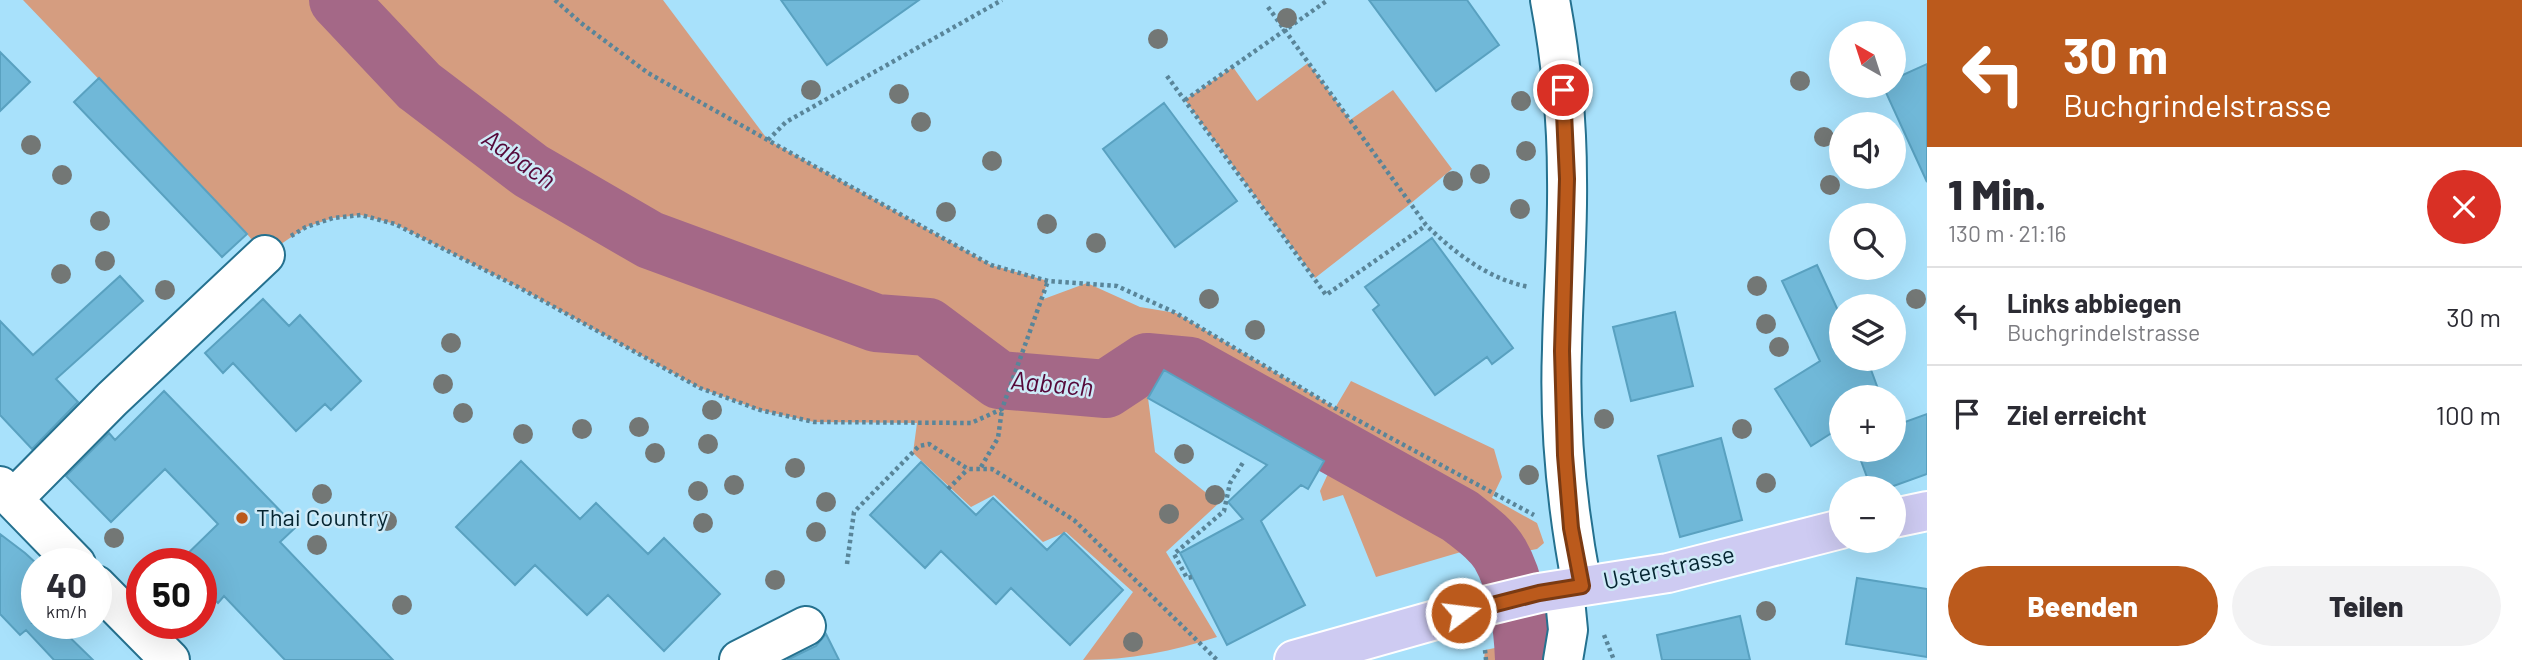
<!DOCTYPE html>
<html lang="de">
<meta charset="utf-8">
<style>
:root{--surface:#fff;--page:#f2f2f3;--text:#2b2b33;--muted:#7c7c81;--line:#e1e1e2;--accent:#bb5a1c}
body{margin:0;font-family:Barlow,sans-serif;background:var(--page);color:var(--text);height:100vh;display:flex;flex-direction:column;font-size:26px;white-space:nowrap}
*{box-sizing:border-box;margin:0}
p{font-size:23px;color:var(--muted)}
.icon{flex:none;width:38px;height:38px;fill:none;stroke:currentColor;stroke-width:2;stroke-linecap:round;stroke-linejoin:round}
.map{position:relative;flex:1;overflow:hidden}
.sheet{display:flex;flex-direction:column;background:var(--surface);width:595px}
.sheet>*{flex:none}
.top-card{background:#bb5a1c;color:#fff;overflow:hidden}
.needle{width:46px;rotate:321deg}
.tools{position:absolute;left:1829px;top:21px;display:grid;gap:14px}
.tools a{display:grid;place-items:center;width:77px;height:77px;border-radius:50%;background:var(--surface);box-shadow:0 7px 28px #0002;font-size:35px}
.speed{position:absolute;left:21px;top:548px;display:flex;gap:14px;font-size:35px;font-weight:700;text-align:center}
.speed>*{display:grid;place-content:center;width:91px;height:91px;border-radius:50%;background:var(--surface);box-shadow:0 7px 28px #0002;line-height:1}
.speed small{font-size:18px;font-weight:400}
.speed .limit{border:10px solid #d22;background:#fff;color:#111}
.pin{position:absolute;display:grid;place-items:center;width:60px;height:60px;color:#fff;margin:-30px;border:4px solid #fff;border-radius:50%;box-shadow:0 2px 7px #0007}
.me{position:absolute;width:77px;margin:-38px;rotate:75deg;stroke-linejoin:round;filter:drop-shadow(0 0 5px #0008)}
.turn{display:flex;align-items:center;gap:24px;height:147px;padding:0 21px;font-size:32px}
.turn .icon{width:91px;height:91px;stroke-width:2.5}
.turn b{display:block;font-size:49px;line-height:60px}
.round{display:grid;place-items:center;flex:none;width:74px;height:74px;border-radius:37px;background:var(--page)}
.summary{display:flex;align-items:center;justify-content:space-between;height:119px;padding:0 21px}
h1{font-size:42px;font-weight:800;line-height:52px}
.action{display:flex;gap:14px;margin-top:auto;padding:14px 21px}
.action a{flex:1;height:80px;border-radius:42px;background:var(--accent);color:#fff;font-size:28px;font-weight:800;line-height:80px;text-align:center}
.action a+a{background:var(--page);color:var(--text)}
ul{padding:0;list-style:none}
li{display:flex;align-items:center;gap:21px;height:98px;padding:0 21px;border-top:2px solid var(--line)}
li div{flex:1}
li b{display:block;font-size:26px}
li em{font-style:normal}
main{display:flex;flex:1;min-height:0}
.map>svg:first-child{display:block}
.green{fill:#d59d80}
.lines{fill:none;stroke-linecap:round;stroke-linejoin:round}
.river{stroke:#a46887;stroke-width:58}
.building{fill:#70b8d8;stroke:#59a1c0;stroke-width:2}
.minor-casing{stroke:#25718f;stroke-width:42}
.major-casing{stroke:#fff;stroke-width:42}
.path{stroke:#598599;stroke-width:4.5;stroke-dasharray:3.5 3.5;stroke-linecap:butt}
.minor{stroke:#fff;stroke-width:38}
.major{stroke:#cecbf2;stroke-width:38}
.tree{fill:#737775}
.route-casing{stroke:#7a3a12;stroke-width:18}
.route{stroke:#bb5a1c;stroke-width:12}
.poi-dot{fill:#bb5a1c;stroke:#ceeaf7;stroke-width:2.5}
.labels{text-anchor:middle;stroke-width:5;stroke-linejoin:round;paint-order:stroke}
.poi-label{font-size:24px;fill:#052531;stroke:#ceeaf7;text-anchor:start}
.street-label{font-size:24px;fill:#052531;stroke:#ceeaf7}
.water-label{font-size:26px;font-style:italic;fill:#550839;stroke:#ceeaf7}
</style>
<main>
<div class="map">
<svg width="1927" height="660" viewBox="0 0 1927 660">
<rect width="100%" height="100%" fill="#a8e1fb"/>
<!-- green -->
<path class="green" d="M23,0H663L768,140L991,265L1048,281L1041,300L1087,283L1140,307L1176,313L1335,408L1351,381L1494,449L1502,477L1492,498L1537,523L1544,543L1537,549L1470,562L1461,552L1376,577L1343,495L1323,501L1320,491L1332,465L1164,371L1148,398L1155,452L1219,503L1166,552L1217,637C1174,651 1129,660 1083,660L1133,592L1066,532L1043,542L994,495L971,507L913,453L917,423L814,422L760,410L700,388L520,288L395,224L361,215L333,218L306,227L265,255L247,234Z
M1308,63L1350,120L1393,90L1452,169L1410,204L1315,278L1185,100L1233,67L1257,101Z
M1568,630L1563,660H1484L1485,650L1540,639Z"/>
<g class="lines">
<!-- river -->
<path class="river" d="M338,0L419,86L531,171L650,240L876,323L928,327L999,380L1106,389L1147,362L1190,366L1460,516C1475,528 1490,538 1500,554C1517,583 1523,627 1524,660"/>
</g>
<!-- building -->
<path class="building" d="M781,0H919L827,65Z
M1369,0H1467L1499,45L1436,91Z
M0,52L30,82L0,111Z
M1927,64V182L1883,86H1894V79Z
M99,78L247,234L222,257L74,102Z
M1164,103L1237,201L1175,247L1103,149Z
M1432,238L1513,348L1492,364L1487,357L1435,395L1373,310L1379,305L1365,287Z
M1817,265L1841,317V359H1867L1881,397H1841V427L1811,446L1775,389L1820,361L1782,281Z
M120,276L143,301L56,379L78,402L32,449L0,415V321L33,355Z
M263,299L289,326L300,315L361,381L331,410L325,404L296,431L233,363L223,373L205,353Z
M1675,312L1693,386L1631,401L1613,327Z
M1164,370L1324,461L1308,489L1301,485L1261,521L1305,605L1227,645L1180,553L1243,519L1228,502L1267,465L1148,398Z
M164,391L296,527L280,542L393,660H285L224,596L218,603L201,586V564H177L218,524L165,469L111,522L66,476L109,433L115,440Z
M1927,414V474L1888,488H1871L1857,450H1894V426Z
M1721,438L1742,520L1680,537L1658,456Z
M521,461L580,519L596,503L648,554L664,538L720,594L664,651L608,595L587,615L535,565L515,585L456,527Z
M921,462L976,515L993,498L1047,550L1064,533L1123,590L1070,645L1011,588L996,604L941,551L925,568L870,515Z
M0,534L25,553L37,564V620L33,623H55L93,660H54L26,630L20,635L0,614Z
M1857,578L1927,589V657L1846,644Z
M1740,616L1750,660H1662L1657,635Z
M826,634L839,660H787L816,646Z"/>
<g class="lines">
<!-- minor casing -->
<g class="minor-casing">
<path id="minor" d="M1550,0C1561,59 1567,119 1567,179C1568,236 1563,292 1562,349C1559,428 1567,508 1582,586
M0,486L76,564
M13,499L112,399L265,255
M96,585L170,660
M739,660L806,626
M1563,660L1568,630L1564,589"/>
</g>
<!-- major casing -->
<g class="major-casing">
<path id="major" d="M1894,518L1927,511
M1294,660L1485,606L1539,593L1668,573L1841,529"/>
</g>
<!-- path -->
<path class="path" d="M555,0L581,23L648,73L991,265L1048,281L1117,286L1176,313L1335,408L1534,515
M1268,7L1426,225C1455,253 1488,279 1529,287
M1167,76L1326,295L1425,226
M1185,100L1328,0
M768,140L786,122L1002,0
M291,236L306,227L333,218L361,215L395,224L520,288L700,388L760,410L814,422L971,423L1002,409L1048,281
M981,467L998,438L1002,409
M948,489L968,469
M847,564L854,512L919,446L929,444L968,469H992L1074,520L1217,660
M1192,577L1187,578L1174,554L1224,511L1230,483L1244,461
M1604,635L1614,660
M1485,650L1486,660"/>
<!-- minor -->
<use href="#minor" class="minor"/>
<!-- major -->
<use href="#major" class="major"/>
</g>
<!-- trees -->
<g class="tree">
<circle cx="1287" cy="18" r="10"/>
<circle cx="1158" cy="39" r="10"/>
<circle cx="1800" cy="81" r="10"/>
<circle cx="811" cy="90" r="10"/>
<circle cx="899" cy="94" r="10"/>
<circle cx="1521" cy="101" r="10"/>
<circle cx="921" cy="122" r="10"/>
<circle cx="1824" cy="137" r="10"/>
<circle cx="31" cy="145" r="10"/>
<circle cx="1526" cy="151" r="10"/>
<circle cx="992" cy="161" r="10"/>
<circle cx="1480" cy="174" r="10"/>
<circle cx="62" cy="175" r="10"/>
<circle cx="1453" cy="181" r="10"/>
<circle cx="1830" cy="185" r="10"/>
<circle cx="1520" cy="209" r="10"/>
<circle cx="946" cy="212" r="10"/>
<circle cx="100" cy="221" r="10"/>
<circle cx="1047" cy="224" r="10"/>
<circle cx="1096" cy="243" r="10"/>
<circle cx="105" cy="261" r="10"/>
<circle cx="61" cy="274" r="10"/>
<circle cx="1757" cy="286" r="10"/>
<circle cx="165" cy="290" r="10"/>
<circle cx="1209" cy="299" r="10"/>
<circle cx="1916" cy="299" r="10"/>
<circle cx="1766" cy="324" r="10"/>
<circle cx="1255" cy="330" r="10"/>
<circle cx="451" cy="343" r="10"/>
<circle cx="1779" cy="347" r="10"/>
<circle cx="443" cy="384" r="10"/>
<circle cx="712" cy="410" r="10"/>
<circle cx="463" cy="413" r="10"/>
<circle cx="1604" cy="419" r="10"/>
<circle cx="639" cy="427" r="10"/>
<circle cx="582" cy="429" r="10"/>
<circle cx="1742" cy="429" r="10"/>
<circle cx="523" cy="434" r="10"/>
<circle cx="708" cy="444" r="10"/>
<circle cx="655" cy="453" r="10"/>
<circle cx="1184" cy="454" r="10"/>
<circle cx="795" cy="468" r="10"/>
<circle cx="1529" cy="475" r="10"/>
<circle cx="1766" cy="483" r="10"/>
<circle cx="734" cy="485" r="10"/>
<circle cx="698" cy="491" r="10"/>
<circle cx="322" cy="494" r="10"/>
<circle cx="1215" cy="495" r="10"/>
<circle cx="826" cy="502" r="10"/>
<circle cx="1169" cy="514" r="10"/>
<circle cx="387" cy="521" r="10"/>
<circle cx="703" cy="523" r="10"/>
<circle cx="816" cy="532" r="10"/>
<circle cx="114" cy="538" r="10"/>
<circle cx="317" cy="545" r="10"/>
<circle cx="775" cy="580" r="10"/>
<circle cx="402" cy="605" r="10"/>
<circle cx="1766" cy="611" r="10"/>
<circle cx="1133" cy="642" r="10"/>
</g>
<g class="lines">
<!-- route casing -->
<g class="route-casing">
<path id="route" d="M1461,613L1539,593L1582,586L1571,528L1565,455L1562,351L1567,179L1563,90"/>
</g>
<!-- route -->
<use href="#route" class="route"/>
</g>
<!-- markers -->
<circle class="poi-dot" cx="242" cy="518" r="7"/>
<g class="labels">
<!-- poi labels -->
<g class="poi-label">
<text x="256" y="526">Thai Country</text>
</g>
<!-- street labels -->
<g class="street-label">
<text transform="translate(1669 568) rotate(-12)" y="8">Usterstrasse</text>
</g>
<!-- water labels -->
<g class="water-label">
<text transform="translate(519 159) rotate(35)" y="9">Aabach</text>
<text transform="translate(1052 384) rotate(5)" y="9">Aabach</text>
</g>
</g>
</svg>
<div class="tools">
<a><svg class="needle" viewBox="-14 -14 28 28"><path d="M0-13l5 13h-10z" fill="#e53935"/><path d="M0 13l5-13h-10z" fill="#7c7c81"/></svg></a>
<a><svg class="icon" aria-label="sound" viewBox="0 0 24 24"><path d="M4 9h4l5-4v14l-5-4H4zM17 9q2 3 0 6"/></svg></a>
<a><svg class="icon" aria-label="search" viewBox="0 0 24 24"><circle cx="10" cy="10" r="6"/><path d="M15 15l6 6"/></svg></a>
<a><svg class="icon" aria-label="layers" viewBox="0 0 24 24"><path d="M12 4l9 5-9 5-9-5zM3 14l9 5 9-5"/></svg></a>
<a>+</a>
<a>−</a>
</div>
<div class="speed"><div>40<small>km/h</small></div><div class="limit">50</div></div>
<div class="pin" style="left:1563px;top:90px;background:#d93025"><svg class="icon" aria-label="arrive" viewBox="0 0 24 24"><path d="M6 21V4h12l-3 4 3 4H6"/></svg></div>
<svg class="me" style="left:1461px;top:613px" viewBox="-20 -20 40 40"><circle r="17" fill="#bb5a1c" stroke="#fff" stroke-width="3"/><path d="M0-11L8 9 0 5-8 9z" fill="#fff"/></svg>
</div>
<section class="sheet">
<div class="top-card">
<div class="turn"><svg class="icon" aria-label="left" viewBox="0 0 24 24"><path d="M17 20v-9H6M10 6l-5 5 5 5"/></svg><div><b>30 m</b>Buchgrindelstrasse</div></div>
</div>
<div class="summary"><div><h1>1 Min.</h1><p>130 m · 21:16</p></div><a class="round" style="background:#d93025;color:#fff"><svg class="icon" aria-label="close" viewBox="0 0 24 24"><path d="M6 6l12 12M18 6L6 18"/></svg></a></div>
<ul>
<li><svg class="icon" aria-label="left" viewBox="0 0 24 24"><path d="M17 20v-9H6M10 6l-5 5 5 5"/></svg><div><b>Links abbiegen</b><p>Buchgrindelstrasse</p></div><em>30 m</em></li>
<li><svg class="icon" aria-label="arrive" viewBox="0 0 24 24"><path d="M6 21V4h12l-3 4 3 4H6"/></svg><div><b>Ziel erreicht</b></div><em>100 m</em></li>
</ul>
<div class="action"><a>Beenden</a><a>Teilen</a></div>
</section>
</main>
